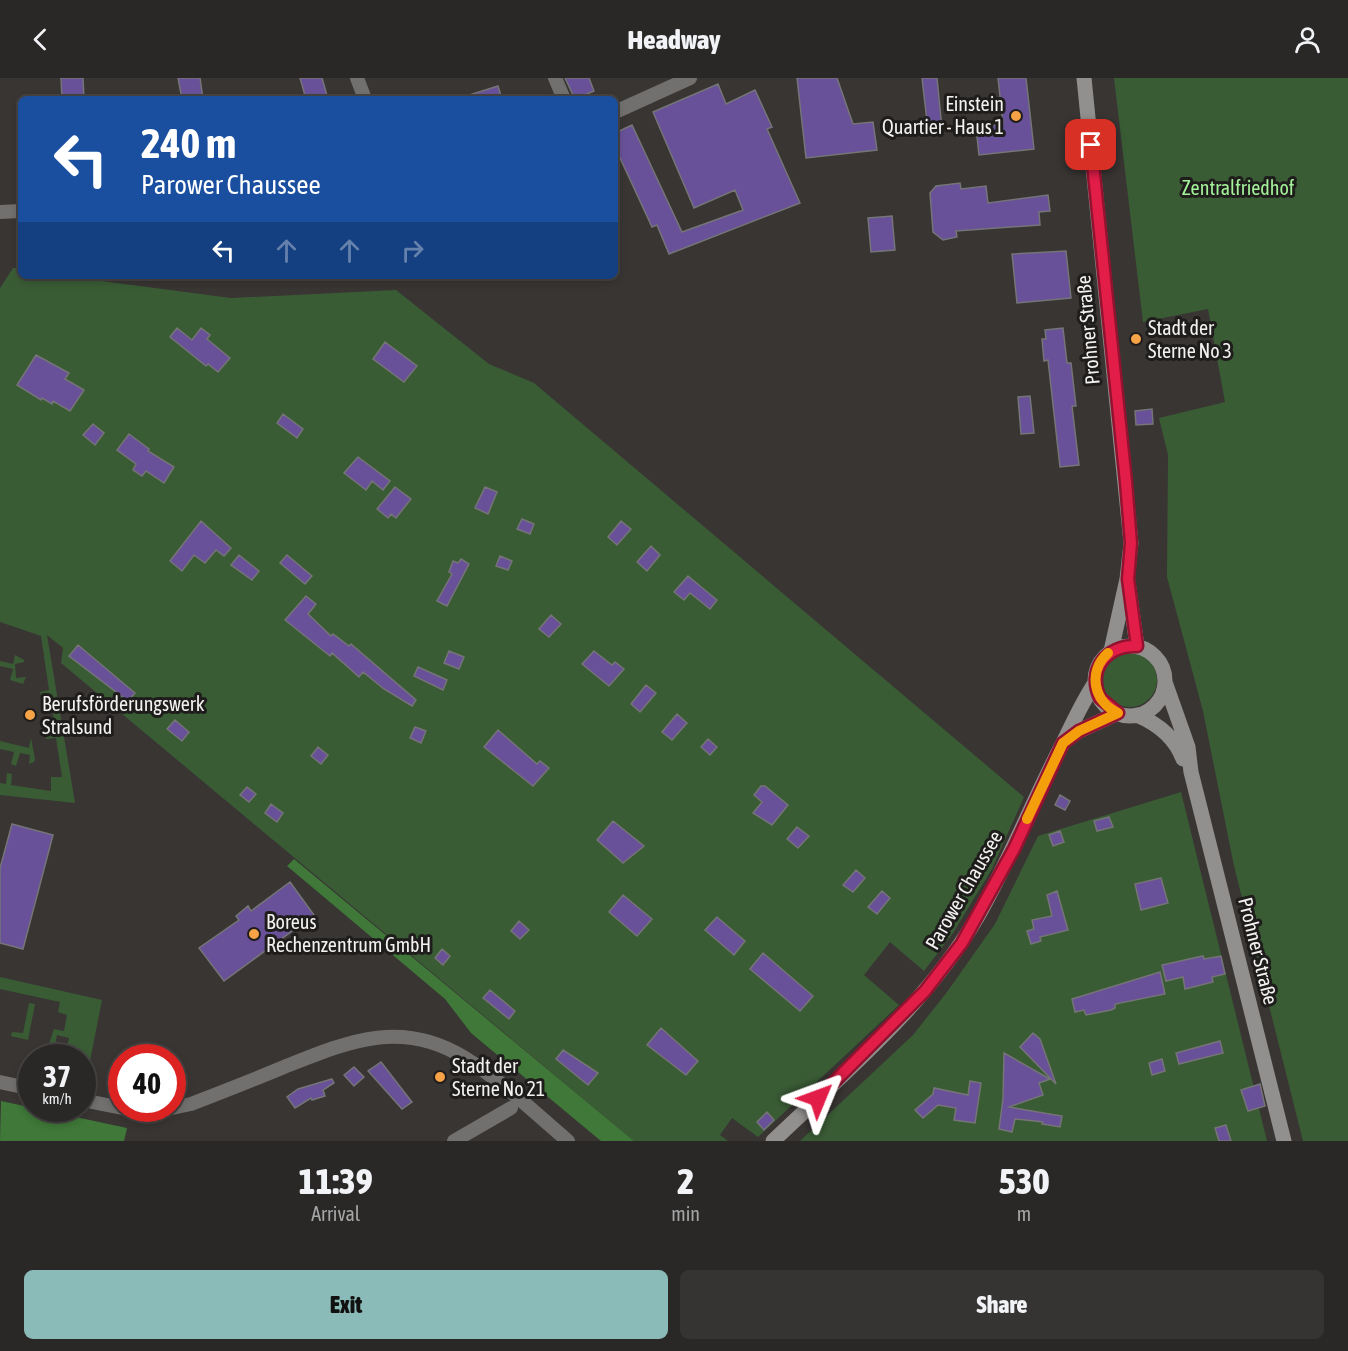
<!DOCTYPE html>
<meta charset="utf-8">
<style>
:root{--surface:#2a2826;--page:#363432;--text:#f1f3f6;--muted:#a5a6a7;--line:#464443;--accent:#8bbbb9}
body{margin:0;font-family:"Asap Condensed",sans-serif;background:var(--page);color:var(--text);height:100vh;display:flex;flex-direction:column;font-size:22px;white-space:nowrap}
*{box-sizing:border-box;margin:0}
p{font-size:20px;color:var(--muted)}
.icon{flex:none;width:33px;height:33px;fill:none;stroke:currentColor;stroke-width:2;stroke-linecap:round;stroke-linejoin:round}
.map{position:relative;height:1063px;overflow:hidden}
.side{display:flex;flex-direction:column;background:var(--surface);flex:1}
.side>*{flex:none}
.top-card{position:absolute;left:18px;top:18px;width:600px;height:183px;border-radius:9px;box-shadow:0 3px 9px #0003,0 0 0 2px var(--line);background:#1a4fa0;color:#fff;overflow:hidden}
.speed{position:absolute;left:18px;top:966px;display:flex;gap:12px;font-size:30px;font-weight:700;text-align:center}
.speed>*{display:grid;place-content:center;width:78px;height:78px;border-radius:50%;background:var(--surface);box-shadow:0 3px 9px #0003,0 0 0 2px var(--line);line-height:1}
.speed small{font-size:15px;font-weight:400}
.speed .limit{border:9px solid #d22;background:#fff;color:#111}
.pin{position:absolute;display:grid;place-items:center;width:51px;height:51px;color:#fff;margin:-26px;border-radius:12px;box-shadow:0 3px 9px #0006}
.me{position:absolute;width:66px;margin:-33px;rotate:46deg;stroke-linejoin:round;filter:drop-shadow(0 0 4px #0008)}
.turn{display:flex;align-items:center;gap:21px;height:126px;padding:0 24px;font-size:27px}
.turn .icon{width:78px;height:78px;stroke-width:2.5}
.turn b{display:block;font-size:42px;line-height:51px}
.lanes{display:flex;align-items:center;height:57px;padding:0 24px;background:#0003;justify-content:center;gap:30px;direction:ltr}
.lanes .off{opacity:.35}
.eta{display:flex;justify-content:space-evenly;align-items:center;height:102px;text-align:center}
.eta b{font-size:36px;font-weight:800;line-height:42px}
.primary-button{display:flex;gap:12px;margin-top:auto;padding:12px 24px}
.primary-button a{flex:1;height:69px;border-radius:9px;background:var(--accent);color:#111;font-size:24px;font-weight:800;line-height:69px;text-align:center}
.primary-button a+a{background:var(--page);color:var(--text)}
header{display:flex;justify-content:space-between;align-items:center;height:78px;padding:0 24px;background:var(--surface);font-size:27px;font-weight:800}
.map>svg:first-child{display:block}
.green{fill:#3a5c35}
.forest{fill:#3f7838}
.building{fill:#685198;stroke:#757477;stroke-width:1.5}
.lines{fill:none;stroke-linecap:round;stroke-linejoin:round}
.street{stroke:#71706e;stroke-width:14}
.secondary{stroke:#91908e;stroke-width:15}
.route-casing{stroke:#92132f;stroke-width:15}
.route{stroke:#e11d48;stroke-width:10}
.slow{stroke:#f59e0b;stroke-width:10}
.poi-dot{fill:#f6a246;stroke:#1e1d1c;stroke-width:2}
.labels{text-anchor:middle;stroke-width:6;stroke-linejoin:round;paint-order:stroke}
.poi-label{font-size:20px;fill:#f4f2f1;stroke:#1e1d1c;text-anchor:start}
.park-label{font-size:20px;fill:#a3f198;stroke:#1e1d1c}
.street-label{font-size:20px;fill:#f4f2f1;stroke:#1e1d1c}
</style>
<header><svg class="icon" aria-label="back" viewBox="0 0 24 24"><path d="M15 5l-7 7 7 7"/></svg>Headway<svg class="icon" aria-label="person" viewBox="0 0 24 24"><circle cx="12" cy="8" r="4"/><path d="M4 21q1-7 8-7t8 7"/></svg></header>
<div class="map">
<svg width="1348" height="1063" viewBox="0 0 1348 1063">
<rect width="100%" height="100%" fill="#383533"/>
<!-- green -->
<path class="green" d="M1114,0H1348V1063H1303L1234,788L1203,633L1167,499L1168,377L1159,340L1225,324L1208,231L1143,244Z
M13,190H21V198H63L231,220L396,212L489,286L534,305L1024,719L992,791L953,855L924,893L890,864L864,897L899,927L758,1059L732,1040L720,1057L728,1063H634L61,585L63,570L47,557L75,725L0,717V705L6,706L7,695L12,696L11,707L51,713V699H62L56,660L46,661L44,650L55,649L50,617L41,618L40,614L49,612L41,558L0,544V210Z
M1103 602a27 27 0 1 1 54 0a27 27 0 1 1-54 0Z
M15,577L24,582V584L15,586L16,600L26,599L23,606L10,602L13,591L0,588V583L13,586Z
M31,660L35,681L34,684L29,686L30,677L20,675L16,688L11,686L14,674L0,671V663L29,670Z
M1181,714L1267,1063H800L913,957L947,914L995,846L1038,758Z
M0,899L102,922L86,1003H83L82,980L75,979L77,971L67,969L69,960L57,957L55,967L49,966L54,951L64,953L67,937L58,934L60,924L0,911Z
M29,925L35,926L28,962L11,958L12,954L23,955Z"/>
<!-- forest -->
<path class="forest" d="M294,781L634,1063H601L471,955L445,921L287,788Z
M1,1023L127,1050L124,1063H0Z"/>
<!-- building -->
<path class="building" d="M61,0H83L84,21H62Z
M178,0H200L203,21H182Z
M300,0H322L328,21H306Z
M565,0H589L594,13L575,21Z
M797,0H837L853,46L873,44L877,72L806,80Z
M922,0H937L942,51L928,52Z
M998,0H1026L1034,71L979,77L976,49L1003,46Z
M718,6L726,26L755,12L772,49L767,51L800,125L669,176L657,147L652,149L615,69V55L632,47L682,154L743,132L735,112L694,130L653,34Z
M498,8L502,21H466V18Z
M960,105L961,111L986,108L988,125L1048,117L1050,133L1039,134L1040,147L956,153L957,159L943,162L933,154L930,115L936,108Z
M892,138L895,172L871,174L868,140Z
M1066,173L1071,220L1017,225L1012,176Z
M177,250L192,262L201,250L210,257L207,261L230,280L218,294L208,286L206,288L170,259Z
M1063,250L1067,285H1071L1076,328H1072L1079,387L1060,389L1048,282L1044,283L1042,261H1046L1045,252Z
M385,264L417,288L404,304L373,281Z
M36,277L69,295L65,301L84,312L70,333L53,323L52,326L42,320L41,322L17,307Z
M1030,318L1034,355L1021,356L1018,319Z
M1152,331L1153,346L1136,347L1135,333Z
M283,336L303,351L297,360L277,345Z
M93,346L104,355L95,367L83,357Z
M129,356L149,371L148,373L174,389L164,405L146,393L142,398L133,392L136,386L117,372Z
M358,379L390,403L383,412L372,403L366,412L344,395Z
M395,409L411,421L396,440L391,436L388,440L377,431Z
M485,409L497,414L488,436L475,430Z
M522,441L534,446L530,456L517,451Z
M201,443L231,470L224,478L216,472L205,485L194,477L182,493L170,483Z
M621,443L631,451L617,467L608,459Z
M651,468L660,477L647,493L637,484Z
M239,477L259,493L252,502L231,487Z
M287,477L312,498L305,506L280,485Z
M500,478L512,483L508,492L496,488Z
M461,481L469,486L447,528L437,523L452,496L449,494L453,483L458,485Z
M688,498L717,522L710,531L690,515L684,522L674,514Z
M306,518L316,526L308,536L331,558L333,556L349,568L351,566L416,622L412,628L384,611L363,594L359,599L332,575L330,578L285,542Z
M551,537L561,546L549,559L539,551Z
M78,567L135,615L128,623L69,578Z
M449,573L464,579L459,591L444,585Z
M594,573L612,587L615,584L624,591L609,608L582,586Z
M418,589L447,602L443,612L414,598Z
M646,607L656,615L640,634L631,626Z
M677,636L687,645L672,662L662,654Z
M175,642L189,654L182,663L167,651Z
M415,649L426,653L421,665L410,660Z
M498,652L537,686L540,683L549,690L533,708L484,669Z
M708,661L717,669L710,677L701,669Z
M318,669L328,677L321,686L311,678Z
M761,708H765L788,727L772,747L753,735L762,724L754,717Z
M247,709L256,716L249,724L240,717Z
M1060,717L1070,723L1065,732L1055,727Z
M271,726L283,735L277,744L265,735Z
M1109,739L1113,749L1097,753L1094,743Z
M613,743L644,768L623,785L597,762Z
M12,746L53,757L23,871L0,865V790Z
M797,749L809,758L798,770L787,761Z
M1060,753L1064,764L1053,768L1049,757Z
M856,792L865,800L853,814L843,807Z
M1161,800L1168,825L1141,832L1135,806Z
M290,804L314,837L224,903L199,870L239,842L236,838L248,828L251,833Z
M882,813L890,820L877,836L868,829Z
M1057,813L1068,852L1040,859L1041,863L1031,866L1027,853L1034,851L1032,842L1052,838L1047,817Z
M623,817L652,841L637,858L609,834Z
M717,839L745,863L734,877L705,852Z
M519,843L529,852L520,861L511,853Z
M442,871L450,878L443,887L435,880Z
M763,875L813,918L800,933L750,891Z
M1203,878L1204,881L1221,878L1225,896L1212,899L1213,904L1185,911L1183,899L1166,903L1162,887Z
M1160,894L1165,916L1115,926V930L1111,932L1086,937L1084,932L1075,934L1072,921Z
M490,912L515,933L509,941L483,920Z
M661,950L698,983L686,997L647,967Z
M1033,955L1040,961L1056,1006L1020,969Z
M1220,963L1223,975L1179,986L1176,975Z
M563,972L598,995L588,1007L556,981Z
M1004,975L1050,1001L1039,1005L1043,1017L1009,1029L1062,1038L1060,1049L1042,1046L1043,1044L1015,1041L1012,1054L999,1051L1003,1021Z
M1162,981L1165,993L1152,997L1149,985Z
M381,984L412,1024L402,1031L368,993Z
M354,989L364,999L354,1008L344,997Z
M332,1001L334,1005L323,1012L325,1018L312,1022L311,1020L295,1030L287,1019L298,1011Z
M970,1003L981,1005L975,1045L954,1042L956,1030L938,1027L923,1040L915,1032L933,1016L934,1010L968,1017Z
M1260,1006L1265,1028L1248,1033L1241,1012Z
M767,1034L774,1042L764,1052L757,1044Z
M1226,1047L1231,1063H1219L1215,1050Z"/>
<g class="lines">
<!-- street -->
<path class="street" d="M357,0L365,21
M555,0L564,21
M615,34L690,0
M0,134L21,133
M0,1004L32,1011
M82,1022L122,1030
M125,1030H169
M172,1030L191,1026C222,1014 253,1002 284,989C347,964 401,940 465,980C502,1003 535,1035 568,1063
M454,1063L511,1030"/>
<!-- secondary -->
<path class="secondary" d="M1084,0L1131,465L1127,501L1111,573
M1128,504L1137,568
M1095 603a35 35 0 1 1 70 0a35 35 0 1 1-70 0Z
M1165,604L1188,669L1191,694L1284,1063
M1137,637C1158,646 1175,659 1183,681
M1065,663L1079,653L1118,635
M773,1063C846,993 927,926 978,838C1010,782 1033,722 1063,665C1073,645 1082,624 1095,605"/>
</g>
<g class="lines">
<!-- route casing -->
<g class="route-casing">
<path id="route" d="M818,1020L925,913L962,865L1014,771L1063,665L1079,653L1118,635L1100,620C1087,592 1106,567 1137,568L1128,501L1131,465L1126,404L1091,67"/>
</g>
<!-- route -->
<use href="#route" class="route"/>
<!-- slow -->
<path class="slow" d="M1027,741L1063,665L1079,653L1118,635C1094,624 1087,594 1108,575"/>
</g>
<!-- markers -->
<g class="poi-dot">
<circle cx="1016" cy="38" r="6"/>
<circle cx="1136" cy="261" r="6"/>
<circle cx="30" cy="637" r="6"/>
<circle cx="254" cy="856" r="6"/>
<circle cx="440" cy="999" r="6"/>
</g>
<g class="labels">
<!-- poi labels -->
<g class="poi-label">
<text x="1004" y="33" text-anchor="end">Einstein<tspan x="1004" dy="23">Quartier - Haus 1</tspan></text>
<text x="1148" y="257">Stadt der<tspan x="1148" dy="23">Sterne No 3</tspan></text>
<text x="42" y="633">Berufsförderungswerk<tspan x="42" dy="23">Stralsund</tspan></text>
<text x="266" y="851">Boreus<tspan x="266" dy="23">Rechenzentrum GmbH</tspan></text>
<text x="452" y="995">Stadt der<tspan x="452" dy="23">Sterne No 21</tspan></text>
</g>
<!-- park labels -->
<g class="park-label">
<text x="1238" y="117">Zentralfriedhof</text>
</g>
<!-- street labels -->
<g class="street-label">
<text transform="translate(1088 252) rotate(-95)" y="7">Prohner Straße</text>
<text transform="translate(964 812) rotate(-60)" y="7">Parower Chaussee</text>
<text transform="translate(1258 873) rotate(76)" y="7">Prohner Straße</text>
</g>
</g>
</svg>
<div class="speed"><div>37<small>km/h</small></div><div class="limit">40</div></div>
<div class="pin" style="left:1091px;top:67px;background:#d93025"><svg class="icon" aria-label="arrive" viewBox="0 0 24 24"><path d="M6 21V4h12l-3 4 3 4H6"/></svg></div>
<svg class="me" style="left:818px;top:1020px" viewBox="-20 -20 40 40"><path d="M0-17L14 15 0 8-14 15z" fill="#e11d48" stroke="#fff" stroke-width="4"/></svg>
<div class="top-card">
<div class="turn"><svg class="icon" aria-label="left" viewBox="0 0 24 24"><path d="M17 20v-9H6M10 6l-5 5 5 5"/></svg><div><b>240 m</b>Parower Chaussee</div></div>
<div class="lanes"><svg class="icon" aria-label="left" viewBox="0 0 24 24"><path d="M17 20v-9H6M10 6l-5 5 5 5"/></svg><svg class="icon off" aria-label="ahead" viewBox="0 0 24 24"><path d="M12 20V5M6 11l6-6 6 6"/></svg><svg class="icon off" aria-label="ahead" viewBox="0 0 24 24"><path d="M12 20V5M6 11l6-6 6 6"/></svg><svg class="icon off" aria-label="right" viewBox="0 0 24 24"><path d="M7 20v-9h11M14 6l5 5-5 5"/></svg></div>
</div>
</div>
<section class="side">
<div class="eta">
<div><b>11:39</b><p>Arrival</p></div>
<div><b>2</b><p>min</p></div>
<div><b>530</b><p>m</p></div>
</div>
<div class="primary-button"><a>Exit</a><a>Share</a></div>
</section>
